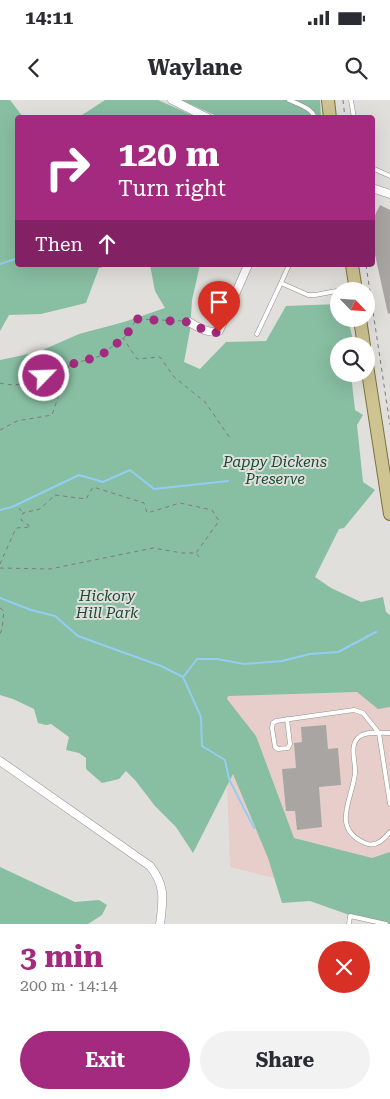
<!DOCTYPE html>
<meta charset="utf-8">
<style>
:root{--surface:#fff;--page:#f2f2f3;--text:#2b2b33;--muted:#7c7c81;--accent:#a42a7f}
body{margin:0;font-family:"Roboto Serif",serif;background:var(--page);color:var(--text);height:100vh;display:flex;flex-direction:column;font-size:19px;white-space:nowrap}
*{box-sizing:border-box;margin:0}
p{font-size:16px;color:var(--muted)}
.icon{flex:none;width:28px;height:28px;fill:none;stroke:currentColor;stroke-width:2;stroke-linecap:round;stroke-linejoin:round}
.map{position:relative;height:824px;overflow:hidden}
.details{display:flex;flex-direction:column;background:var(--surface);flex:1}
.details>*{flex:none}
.hud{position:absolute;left:15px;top:15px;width:360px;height:152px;border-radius:5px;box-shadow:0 5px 20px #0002;background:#a42a7f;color:#fff;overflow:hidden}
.needle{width:32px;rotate:115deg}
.tools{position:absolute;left:330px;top:182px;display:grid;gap:10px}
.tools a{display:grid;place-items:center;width:45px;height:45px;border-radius:50%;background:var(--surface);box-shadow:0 5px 20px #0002;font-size:25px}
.pin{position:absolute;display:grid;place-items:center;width:42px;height:42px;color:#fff;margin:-51px -21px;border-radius:50% 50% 50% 0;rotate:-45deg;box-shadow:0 0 5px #0007}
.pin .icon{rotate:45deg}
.me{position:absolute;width:55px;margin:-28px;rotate:66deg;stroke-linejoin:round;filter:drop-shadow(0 0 4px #0008)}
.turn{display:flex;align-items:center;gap:18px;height:105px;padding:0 20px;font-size:22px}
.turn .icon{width:65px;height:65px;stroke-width:2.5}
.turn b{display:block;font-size:35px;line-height:42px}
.then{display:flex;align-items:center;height:48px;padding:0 20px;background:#0003;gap:10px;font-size:19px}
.round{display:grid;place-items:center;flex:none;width:52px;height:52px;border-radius:26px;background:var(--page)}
.overview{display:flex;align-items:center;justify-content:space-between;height:85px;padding:0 20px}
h1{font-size:30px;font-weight:700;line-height:38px;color:var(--accent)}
.cta{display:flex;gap:10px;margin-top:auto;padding:10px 20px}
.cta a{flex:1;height:58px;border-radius:30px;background:var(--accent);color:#fff;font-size:20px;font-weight:700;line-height:58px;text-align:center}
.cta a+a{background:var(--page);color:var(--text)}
.status{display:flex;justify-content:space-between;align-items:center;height:35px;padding:0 25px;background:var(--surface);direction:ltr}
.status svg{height:14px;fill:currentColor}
header{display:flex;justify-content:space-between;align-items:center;height:65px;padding:0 20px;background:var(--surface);font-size:22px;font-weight:700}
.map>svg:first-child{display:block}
.education{fill:#e8ceca}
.green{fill:#88bea2}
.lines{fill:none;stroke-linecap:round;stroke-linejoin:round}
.stream{stroke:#92cef2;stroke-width:2}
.building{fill:#a9a5a2}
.service-casing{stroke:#92918d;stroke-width:5}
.minor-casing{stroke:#92918d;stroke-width:9}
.primary-casing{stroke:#7c713b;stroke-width:14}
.path{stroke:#7d7d7a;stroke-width:1;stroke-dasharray:4 4;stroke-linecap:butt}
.service{stroke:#fff;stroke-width:4}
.minor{stroke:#fff;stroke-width:8}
.primary{stroke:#cec492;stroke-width:12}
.route{stroke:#a42a7f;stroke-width:9;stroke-dasharray:0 16.2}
.labels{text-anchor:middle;stroke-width:4;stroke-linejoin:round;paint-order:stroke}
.park-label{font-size:15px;font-style:italic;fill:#1a4c36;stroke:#e0dfdb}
</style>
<div class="status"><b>14:11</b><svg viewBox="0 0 49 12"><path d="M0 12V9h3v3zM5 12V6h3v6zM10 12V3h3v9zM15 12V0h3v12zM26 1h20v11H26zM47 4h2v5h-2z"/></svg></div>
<header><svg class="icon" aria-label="back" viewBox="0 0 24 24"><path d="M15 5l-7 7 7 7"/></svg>Waylane<svg class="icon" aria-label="search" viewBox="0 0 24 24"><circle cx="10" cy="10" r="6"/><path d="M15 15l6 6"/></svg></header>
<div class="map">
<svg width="390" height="824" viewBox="0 0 390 824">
<rect width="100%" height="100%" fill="#e0dfdb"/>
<!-- education -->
<path class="education" d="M390,591V807L230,767L226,652L227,596Z"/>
<!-- green -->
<path class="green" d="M0,0H10L23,17L18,18V165H112L99,168L86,203L41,214L9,215L0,231Z
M105,0H158L196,17H79Z
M181,0H320L321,17H219Z
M150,165H200L192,200L190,230L184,262L200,269L226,242L266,241L286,206L339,204V219H348L353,240L350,246H339V274H351L355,310L363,315L357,325L363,382L375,390L344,428L339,429L315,477L331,488L361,502L383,497L386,512L390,515V607L378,609L357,592L228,596L227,599L256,636L294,738L372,758L390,752V824H375L310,801L282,803L268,758L233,674L193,753L176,727L155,706L135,680L126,671L119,679L102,683L86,669V658L79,653L66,650L69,637L51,624L46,625L38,623L34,609L13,599L0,595V260L38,252L79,234L124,222L165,208L155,191Z
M0,767L75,802L99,800L107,805L102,815L88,824H0Z"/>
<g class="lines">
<!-- stream -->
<path class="stream" d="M0,164L18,158
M0,410L12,407L79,375L103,382L130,370L154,389L228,381
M0,498L31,510L55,516L78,536L161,566L183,577L201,617L202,646L225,660L229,679L254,728
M184,576L197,559H217L244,564L282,561L310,554L338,552L376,532"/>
</g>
<!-- building -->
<path class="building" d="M380,105L390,110V213L388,214L372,141V121Z
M326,625L328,649L338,648L341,685L319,687L322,727L297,730L295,711H286L282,669L296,668L294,643L302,642L301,627Z"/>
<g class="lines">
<!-- service casing -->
<g class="service-casing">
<path id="service" d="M289,0C298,4 312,8 315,18
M351,0L354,18
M372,68L390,76
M289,165L281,183L308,195H315L353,188
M257,234L281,183
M287,619L290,644L288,648L278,649L275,647L272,628L273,623L276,621L354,610L363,613L379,633L390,704
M390,633C381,633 368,631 360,636C348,645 356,661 355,673C353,698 330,728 365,743C376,748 384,739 390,732
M349,824L350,816L386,824"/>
</g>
<!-- minor casing -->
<g class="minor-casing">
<path id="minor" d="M172,0L208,18
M372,88L390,94
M189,222C198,227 208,234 219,231L248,165
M0,661L150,766C166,786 163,800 160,824"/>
</g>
<!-- primary casing -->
<g class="primary-casing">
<path id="primary" d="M328,0L330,18
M352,165L356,191
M360,219L364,246
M366,259L390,414"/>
</g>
<!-- path -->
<path class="path" d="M343,0L345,18
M366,165L390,325
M124,238L137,219L183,221
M0,283C24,290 47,275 68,265
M0,330L17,321L52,315L69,265L100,256L123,238L137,259L160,257L174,277L205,302L230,338
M19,408L23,413
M0,464L16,428L31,427L21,420L23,413L40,409L55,395L86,399L93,387L144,403L147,413L180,403L212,410L219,421L196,453
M0,468L50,469L153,448L182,453H196L199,457
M0,508L4,511L2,529L0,534"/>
<!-- service -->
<use href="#service" class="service"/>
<!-- minor -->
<use href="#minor" class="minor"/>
<!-- primary -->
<use href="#primary" class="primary"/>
</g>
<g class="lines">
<!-- route -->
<path class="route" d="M44,276L69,265L100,256L124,238L137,219L189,222L208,232L214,233L219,232"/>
</g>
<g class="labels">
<!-- park labels -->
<g class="park-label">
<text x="275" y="367">Pappy Dickens<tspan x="275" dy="17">Preserve</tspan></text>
<text x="107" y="501">Hickory<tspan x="107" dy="17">Hill Park</tspan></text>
</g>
</g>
</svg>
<div class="tools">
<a><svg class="needle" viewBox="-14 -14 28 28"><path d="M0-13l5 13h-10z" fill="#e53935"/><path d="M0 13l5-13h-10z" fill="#7c7c81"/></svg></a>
<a><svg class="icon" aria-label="search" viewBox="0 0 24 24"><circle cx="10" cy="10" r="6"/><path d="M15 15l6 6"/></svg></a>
</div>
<div class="pin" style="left:219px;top:232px;background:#d93025"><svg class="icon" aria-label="arrive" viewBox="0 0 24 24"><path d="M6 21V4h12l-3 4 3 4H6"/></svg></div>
<svg class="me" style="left:44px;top:276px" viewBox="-20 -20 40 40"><circle r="17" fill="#a42a7f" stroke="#fff" stroke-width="3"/><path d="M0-11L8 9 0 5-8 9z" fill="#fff"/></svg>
<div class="hud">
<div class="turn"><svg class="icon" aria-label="right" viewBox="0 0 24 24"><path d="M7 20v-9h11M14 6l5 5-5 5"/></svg><div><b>120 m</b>Turn right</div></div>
<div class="then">Then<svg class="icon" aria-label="ahead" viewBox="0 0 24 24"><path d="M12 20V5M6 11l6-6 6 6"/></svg></div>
</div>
</div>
<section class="details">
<div class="overview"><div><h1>3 min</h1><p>200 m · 14:14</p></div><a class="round" style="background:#d93025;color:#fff"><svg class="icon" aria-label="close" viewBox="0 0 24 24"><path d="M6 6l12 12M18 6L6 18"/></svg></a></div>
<div class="cta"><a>Exit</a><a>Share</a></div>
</section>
